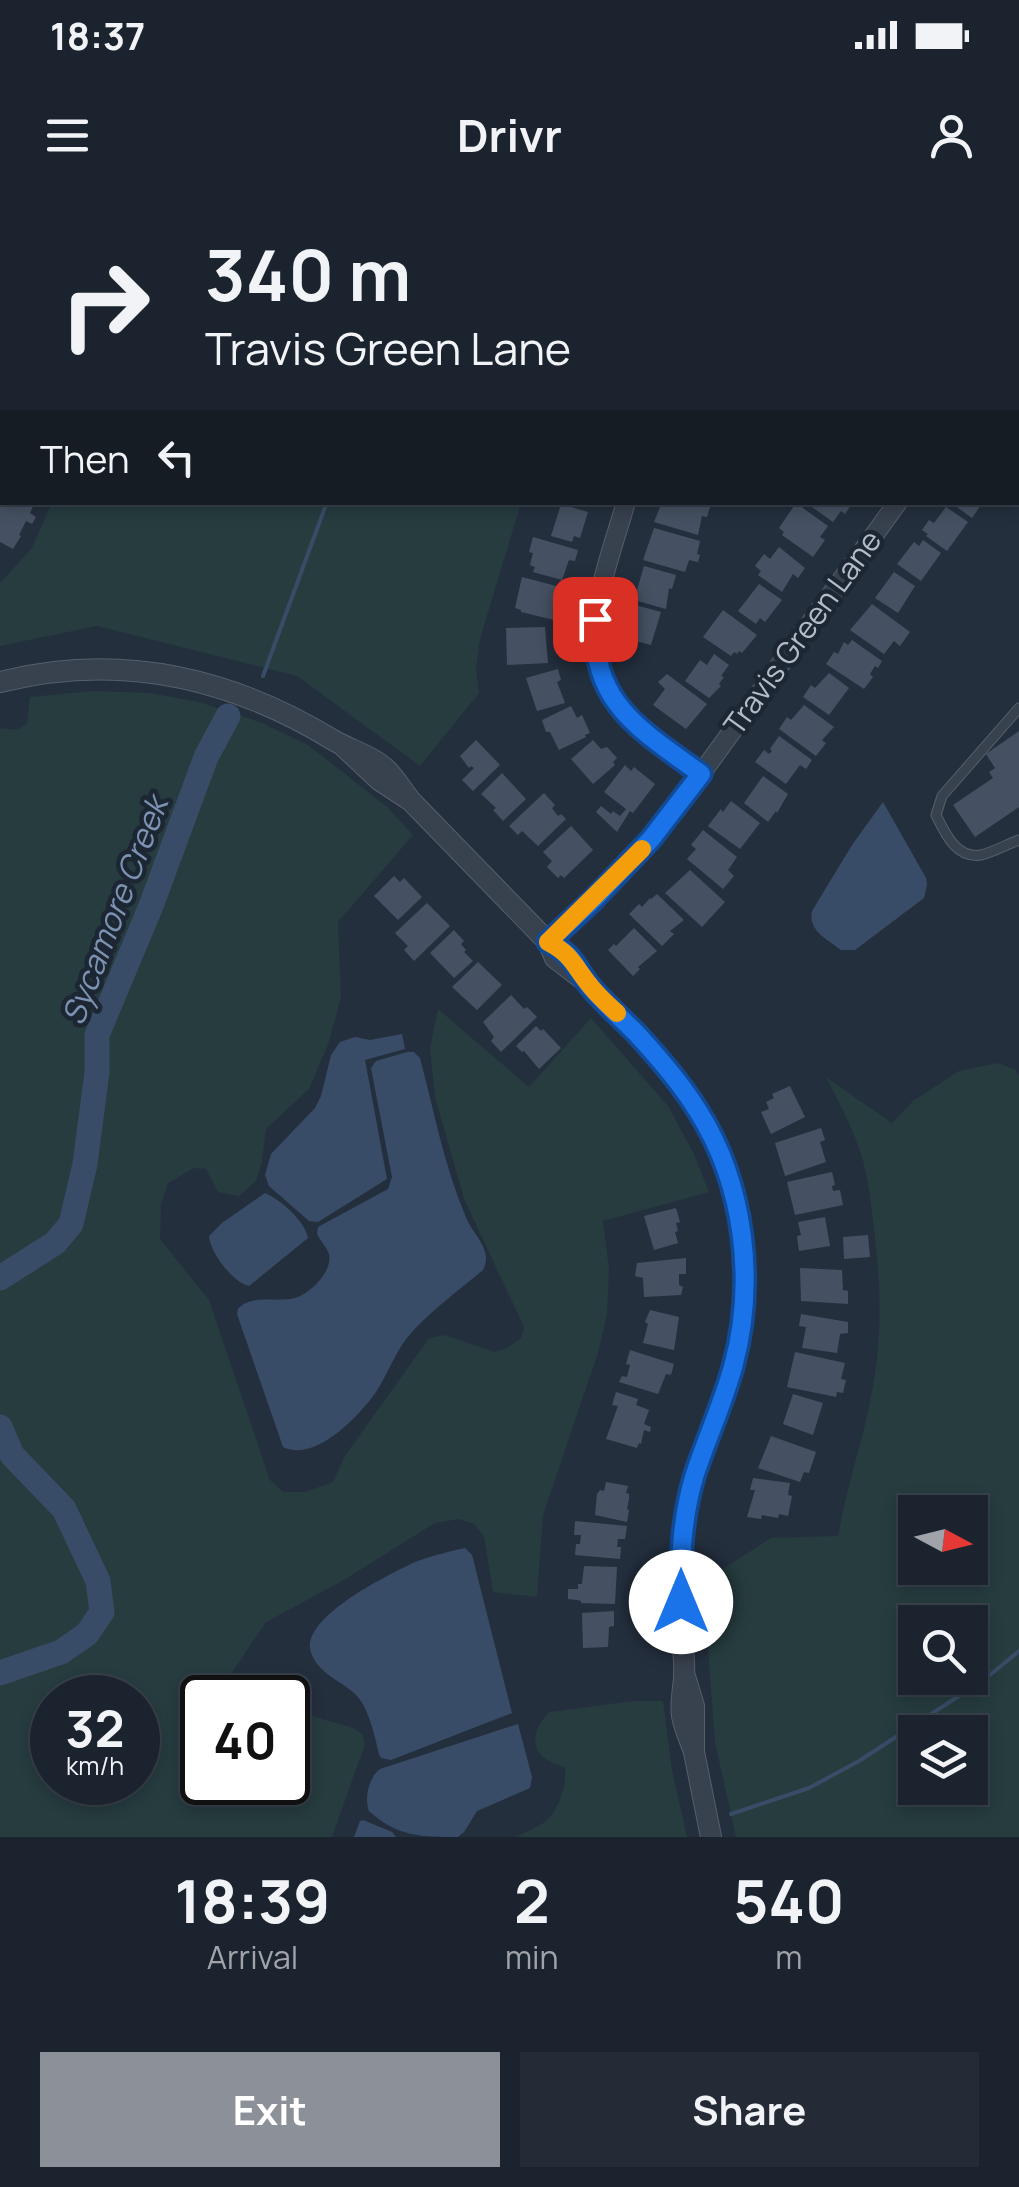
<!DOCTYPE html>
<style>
:root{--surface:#1b232e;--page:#242b36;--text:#f1f3f6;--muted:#a0a4aa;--line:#39404a;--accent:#8c9099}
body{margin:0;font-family:Manrope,sans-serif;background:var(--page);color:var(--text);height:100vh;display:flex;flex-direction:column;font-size:38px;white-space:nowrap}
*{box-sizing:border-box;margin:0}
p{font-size:32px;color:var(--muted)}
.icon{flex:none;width:55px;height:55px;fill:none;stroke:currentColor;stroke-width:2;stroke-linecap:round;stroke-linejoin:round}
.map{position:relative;height:1637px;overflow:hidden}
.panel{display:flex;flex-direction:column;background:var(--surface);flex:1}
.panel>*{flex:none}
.hud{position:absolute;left:0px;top:0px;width:1020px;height:305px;box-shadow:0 5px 15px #0003,0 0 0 2px var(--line);background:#1b232e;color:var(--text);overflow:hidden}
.needle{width:65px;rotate:97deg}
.fabs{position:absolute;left:898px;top:1295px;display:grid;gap:20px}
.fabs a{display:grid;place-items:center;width:90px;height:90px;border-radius:0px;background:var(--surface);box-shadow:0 5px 15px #0003,0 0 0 2px var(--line);font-size:50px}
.speed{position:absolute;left:30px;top:1475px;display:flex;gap:20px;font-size:50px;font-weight:700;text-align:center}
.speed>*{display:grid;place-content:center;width:130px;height:130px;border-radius:50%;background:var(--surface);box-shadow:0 5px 15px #0003,0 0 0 2px var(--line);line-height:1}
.speed small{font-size:25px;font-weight:400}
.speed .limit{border:5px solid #111;border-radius:15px;background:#fff;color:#111}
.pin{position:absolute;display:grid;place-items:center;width:85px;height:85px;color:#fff;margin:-42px;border-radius:20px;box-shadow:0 5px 15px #0006}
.me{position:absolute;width:110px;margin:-55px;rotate:0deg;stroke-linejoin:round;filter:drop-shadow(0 0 8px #0008)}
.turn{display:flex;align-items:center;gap:35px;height:210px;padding:0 40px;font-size:45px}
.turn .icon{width:130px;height:130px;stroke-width:2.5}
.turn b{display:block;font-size:70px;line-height:85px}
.then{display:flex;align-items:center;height:95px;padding:0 40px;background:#0003;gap:20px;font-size:38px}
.eta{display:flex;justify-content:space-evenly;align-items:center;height:170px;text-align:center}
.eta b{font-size:60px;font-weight:700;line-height:70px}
.cta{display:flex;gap:20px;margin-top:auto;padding:20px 40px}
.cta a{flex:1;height:115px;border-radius:0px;background:var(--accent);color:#fff;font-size:40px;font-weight:700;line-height:115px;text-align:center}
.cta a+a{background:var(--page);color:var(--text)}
.status{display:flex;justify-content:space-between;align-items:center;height:70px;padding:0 50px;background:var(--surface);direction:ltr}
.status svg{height:28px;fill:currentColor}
header{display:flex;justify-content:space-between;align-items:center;height:130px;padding:0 40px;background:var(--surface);font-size:45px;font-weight:700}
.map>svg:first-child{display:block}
.green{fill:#263c3f;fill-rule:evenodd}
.water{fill:#394c67}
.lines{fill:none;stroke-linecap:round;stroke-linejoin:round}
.stream{stroke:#394c67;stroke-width:4}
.river{stroke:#394c67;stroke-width:25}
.building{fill:#455162}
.service-casing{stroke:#565f6c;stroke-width:11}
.minor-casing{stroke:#565f6c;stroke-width:20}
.tertiary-casing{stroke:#565f6c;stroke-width:22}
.service{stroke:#38414e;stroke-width:9}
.minor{stroke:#38414e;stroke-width:18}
.tertiary{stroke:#38414e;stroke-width:20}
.route-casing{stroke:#114b97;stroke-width:25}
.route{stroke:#1a73e8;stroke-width:18}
.slow{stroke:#f59e0b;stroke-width:18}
.labels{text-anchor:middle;stroke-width:9;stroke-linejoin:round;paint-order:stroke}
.street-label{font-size:30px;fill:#b4bcc9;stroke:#1d2633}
.water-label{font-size:32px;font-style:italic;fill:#7c92b1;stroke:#1d2633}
</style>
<div class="status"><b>18:37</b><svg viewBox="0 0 49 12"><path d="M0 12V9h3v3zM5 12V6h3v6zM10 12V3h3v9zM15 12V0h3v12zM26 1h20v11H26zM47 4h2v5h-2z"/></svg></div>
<header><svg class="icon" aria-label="menu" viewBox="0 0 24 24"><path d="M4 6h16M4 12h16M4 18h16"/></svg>Drivr<svg class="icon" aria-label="person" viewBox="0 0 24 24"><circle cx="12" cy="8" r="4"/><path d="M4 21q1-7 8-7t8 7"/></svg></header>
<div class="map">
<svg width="1019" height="1637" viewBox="0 0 1019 1637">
<rect width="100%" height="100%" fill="#242f3e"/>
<!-- green -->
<path class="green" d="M114,0H611L610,2H113Z
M52,302H521V303L480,439L476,469L479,493L420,566L297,476L97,426L0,446V383L32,348Z
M93,491L150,493L199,502L262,523L308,545L386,606L413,635L338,722L341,797L329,842L309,889L266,929L262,962L256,981L239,996L218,992L206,969L194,968L168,983L161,1004L160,1039L209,1100L270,1280L283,1292H305L333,1282L346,1254L429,1138L445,1135L495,1152L507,1148L521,1138L524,1127L464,999L435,897L430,848L438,809L529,887L591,818L668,906L694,954L709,992L603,1021L609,1069L607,1115L597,1156L543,1315L537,1397L493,1392L484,1336L474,1324L459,1319L435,1323L344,1380L266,1422L227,1480V1491L250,1497L202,1498V1582H288V1509L353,1528L362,1534L365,1544L332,1637H0V528L17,530L27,524L30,497ZM52,1498H138V1582H52Z
M998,863L1016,870L1019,876V1637H736L715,1542L703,1382L771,1338L838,1336C847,1283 866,1233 874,1180C883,1126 880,1074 873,1021C871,1001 868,980 863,960C854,931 840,904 826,877L892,923L913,901L959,871ZM970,1312V1368H915V1312ZM970,1422V1478H915V1422ZM970,1532V1588H915V1532Z
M633,1501H663L672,1570L687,1637H517C526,1632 538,1627 546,1621C559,1610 567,1584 565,1568C558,1565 547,1561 542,1556C528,1544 538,1521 550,1512Z"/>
<!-- water -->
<path class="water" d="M883,602L926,678L927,685L924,698L855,750H841C827,739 808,731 812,711L852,645Z
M402,834L405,849L365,860L387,979L318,1022L309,1021L269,986L265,975L271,954L315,908L321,896L331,855L340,842L355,837L370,840Z
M407,852H414L420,858C434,911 444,965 465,1015C472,1035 494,1049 483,1070C459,1090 433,1109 412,1132C396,1149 389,1172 376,1192C359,1216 315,1263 283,1247L237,1114L238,1109C252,1093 279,1104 298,1097C312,1091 333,1071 329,1054C327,1047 320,1041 317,1034L318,1027L388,989L392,977L371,868L376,861Z
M265,993C281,1000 305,1021 308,1038L249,1086C233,1083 210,1052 209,1036L222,1023Z
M465,1348L472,1355L512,1513L391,1560L381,1558L379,1554C375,1537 369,1509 357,1496C343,1481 321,1476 312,1455C295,1420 388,1375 413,1363C430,1356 447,1352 465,1348Z
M518,1524L532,1577L530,1588L477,1611L464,1632L458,1637C422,1637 397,1637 369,1611C364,1598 369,1577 380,1569Z
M363,1620L392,1632L396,1637H354L360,1621Z"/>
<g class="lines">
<!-- stream -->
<path class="stream" d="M407,2L408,0
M263,476L327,302
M731,1614L809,1588L859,1561L985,1479L1019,1451"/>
<!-- river -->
<path class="river" d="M0,1078L55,1043L71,1024L85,964L97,872V835L151,706L206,557L228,516
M0,1227L12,1255L64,1309L98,1381L102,1412L87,1434L61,1452L0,1473"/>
</g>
<!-- building -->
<path class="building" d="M0,302H35L30,313L36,317L32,324L26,321L19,335L21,336L13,349L0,342Z
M662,302H708L711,304L707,317L702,316L698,335L654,322Z
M805,302H853L845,314L841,311L833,322Z
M950,302H983L972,318Z
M796,303L828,326L820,337L825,340L813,357L782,335L784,332L779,328Z
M561,304L588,312L580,338L574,336L572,342L551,336Z
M946,307L968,322L947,351L926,336L928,334L922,330L929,320L934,323Z
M654,328L700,341L697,354L700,355L698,362L689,360L685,372L643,360Z
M533,337L578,350L575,361L569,360L562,380L533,372L535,367L530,365L533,353L529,352Z
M923,340L941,353L921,381L897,364L914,342L919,346Z
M779,347L805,368L798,378L793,374L782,392L758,375L761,371L755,366L764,354L770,359Z
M644,366L676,375L672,389L669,388L666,409L634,400Z
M894,372L915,386L898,413L875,398Z
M522,377L560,387L557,400L563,401L560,418L555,416L554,420L521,412V410L515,408Z
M759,384L782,400L765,422L760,418L756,424L738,411Z
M632,404L661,412L651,445L624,438Z
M872,404L910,432L900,446L894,441L884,454L850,430Z
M723,410L757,435L742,453L739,451L737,454L734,452L731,456L703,437Z
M545,427L548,463L507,465L506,428Z
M852,440L882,461L878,468L875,466L870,474L873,477L864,489L826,464L834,452L838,454L844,442L848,445Z
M714,454L729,465L721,476L724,477L719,484L721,486L709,498L685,481L700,460L707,465Z
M558,469L561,480L557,482L565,503L537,511L526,478Z
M829,473L849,488L829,515L803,497L811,485L815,488Z
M667,474L707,504L686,529L653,505L665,489L658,482Z
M804,505L834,527L822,540L826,543L816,556L779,529L787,517L791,520Z
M571,506L577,518L582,515L590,533L585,535L586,537L559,550L550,532H546L542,520Z
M1019,531V607L975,637L953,605L993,578L989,572L995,568L986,554Z
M779,536L812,560L806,569L800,565L786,584L755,562L764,550L769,554L772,551L770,549Z
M476,540L500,565L473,591L462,580L474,568L471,566L469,568L460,556Z
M593,540L601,549L607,547L617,558L613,562L615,565L593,584L571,559Z
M625,565L631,571L634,567L655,584L633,613L630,611L617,632L596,612L601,606L611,614L613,611L620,616L626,609L604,592Z
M502,573L526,599L503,621L493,610L496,608L481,594Z
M763,576L788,594L777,613L776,611L768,622L744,603Z
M544,593L555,605L552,608L558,616L561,614L566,619L538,646L522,631L518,635L509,626Z
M731,601L760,623L740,649L708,626L721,609L723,612Z
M571,626L593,650L564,678L561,675L558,678L547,667L552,661L543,652Z
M703,630L737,657L728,670L734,676L723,689L687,659L696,649L691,645Z
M690,670L725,702L702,727L665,693Z
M394,676L400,682L404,678L422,697L398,720L374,696Z
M657,694L684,720L670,731L674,734L662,746L629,714L639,704L642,707L650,698L651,699Z
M427,703L450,726L414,761L404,750L408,746L395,733Z
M634,728L657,751L638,767L640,769L633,776L608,750L614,744L616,746Z
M454,730L464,741L461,744L466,750L464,752L473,761L454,778L430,753Z
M478,762L502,785L477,810L452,787Z
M511,795L524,809L527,807L537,817L501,852L491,841L494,837L483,822Z
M536,826L541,831L543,829L561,848L539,869L524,851L522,852L516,846Z
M790,886L805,917L771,934L761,912L769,909L766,902L774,898L772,894Z
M821,928L825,940L820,942L826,962L785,976L775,943Z
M832,972L835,985L832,986L833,991L840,990L843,1005L795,1015L787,982Z
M676,1008L680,1022L676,1023L678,1031L675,1032L678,1043L654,1050L644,1016Z
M825,1017L830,1046L799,1051L797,1036L801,1035L798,1022Z
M868,1035L870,1057L844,1059L843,1037Z
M686,1058V1074H679V1085L683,1087L681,1095L644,1097L643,1078L635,1076L637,1063Z
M800,1068L842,1070L843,1090L848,1091V1104L801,1101Z
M650,1110L679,1117L674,1150L643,1143L648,1124L645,1122Z
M801,1114L848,1122V1133L840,1134L837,1153L802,1148L806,1127L799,1126Z
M630,1150L674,1164L671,1175L666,1174L658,1194L619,1182L622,1176L627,1177L630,1165L626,1164Z
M795,1152L845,1163L841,1179L846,1180L843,1193L837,1192L836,1197L787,1187Z
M616,1192L638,1199L636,1205L649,1210L644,1224L651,1227L650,1232L644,1230L641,1244L639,1243L637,1248L606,1239L618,1206L612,1205Z
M793,1194L823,1203L813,1235L783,1224Z
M771,1236L816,1252L809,1273L804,1272L800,1282L758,1268Z
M753,1278L790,1283L788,1295L792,1296L788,1316L779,1314L778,1318L762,1315L761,1319L747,1317L755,1290H750Z
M606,1282L628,1286L626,1293L629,1294V1299L627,1309L629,1310L627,1322L595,1315L597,1294L600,1290L604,1291Z
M575,1321L627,1326L625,1339H618L617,1347H621L620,1359L575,1355L576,1344H580L581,1335H574Z
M584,1366L617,1367L615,1404L581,1403V1401L577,1400L568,1399V1389H578V1384H582Z
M614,1411V1426L609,1427L608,1447L583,1448L582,1413Z"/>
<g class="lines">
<!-- service casing -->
<g class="service-casing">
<path id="service" d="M1019,508L942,596L936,615C945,633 956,659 981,655C991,653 1008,644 1019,640"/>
</g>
<!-- minor casing -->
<g class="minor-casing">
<path id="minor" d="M850,0L853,2
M713,2L715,0
M1018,137L1019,135
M626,302C605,376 566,459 633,522C654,541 678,557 701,574
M548,742L593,700L651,639L701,574L898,302"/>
</g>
<!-- tertiary casing -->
<g class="tertiary-casing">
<path id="tertiary" d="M0,482C119,452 230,477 333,540C350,550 373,556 387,570C396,579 403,591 411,601L379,580L343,546
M411,601L548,742C570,753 576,764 589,784L555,758L548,742
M589,784C622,819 658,852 685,891C741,970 758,1074 733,1167C721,1211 700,1252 689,1297C678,1344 681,1392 683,1440C683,1453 685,1466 684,1478C683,1491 680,1504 682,1516C684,1528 690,1540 694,1552V1506L684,1473
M694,1552L711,1637"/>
</g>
<!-- service -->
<use href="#service" class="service"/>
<!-- minor -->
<use href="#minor" class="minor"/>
<!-- tertiary -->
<use href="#tertiary" class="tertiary"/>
</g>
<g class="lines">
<!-- route casing -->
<g class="route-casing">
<path id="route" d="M595,419C590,503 641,530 701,574L651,639L593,700L548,742C574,755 573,764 589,785C603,802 621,818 637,834C659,858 681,883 698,911C745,985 756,1083 733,1167C723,1203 707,1238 695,1274C682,1316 680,1358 681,1402"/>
</g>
<!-- route -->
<use href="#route" class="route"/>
<!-- slow -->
<path class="slow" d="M617,813C607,804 596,794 588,783C573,764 571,754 548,742L642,649"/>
</g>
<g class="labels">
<!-- street labels -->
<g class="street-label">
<text transform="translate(803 433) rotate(-54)" y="10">Travis Green Lane</text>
</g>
<!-- water labels -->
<g class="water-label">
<text transform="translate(115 711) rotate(-69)" y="11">Sycamore Creek</text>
</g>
</g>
</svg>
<div class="fabs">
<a><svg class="needle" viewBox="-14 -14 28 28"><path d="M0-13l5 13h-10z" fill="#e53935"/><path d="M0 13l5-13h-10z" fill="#a0a4aa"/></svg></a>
<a><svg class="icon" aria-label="search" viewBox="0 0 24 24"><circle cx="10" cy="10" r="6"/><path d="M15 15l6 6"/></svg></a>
<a><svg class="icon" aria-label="layers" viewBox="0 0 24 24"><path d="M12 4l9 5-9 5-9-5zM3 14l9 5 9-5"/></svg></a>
</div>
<div class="speed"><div>32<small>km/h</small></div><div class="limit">40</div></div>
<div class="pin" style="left:595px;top:419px;background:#d93025"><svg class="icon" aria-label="arrive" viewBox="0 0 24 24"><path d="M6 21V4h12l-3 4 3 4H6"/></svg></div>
<svg class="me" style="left:681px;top:1402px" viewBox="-20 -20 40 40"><circle r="19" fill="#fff"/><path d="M0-13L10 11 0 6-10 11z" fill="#1a73e8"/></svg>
<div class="hud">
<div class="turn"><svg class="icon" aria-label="right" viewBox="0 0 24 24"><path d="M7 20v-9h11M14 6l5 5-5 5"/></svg><div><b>340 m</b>Travis Green Lane</div></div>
<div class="then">Then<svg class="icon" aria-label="left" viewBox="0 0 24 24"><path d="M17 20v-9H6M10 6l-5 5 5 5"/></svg></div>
</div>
</div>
<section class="panel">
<div class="eta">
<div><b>18:39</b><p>Arrival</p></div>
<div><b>2</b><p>min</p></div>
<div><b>540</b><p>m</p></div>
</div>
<div class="cta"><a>Exit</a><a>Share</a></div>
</section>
